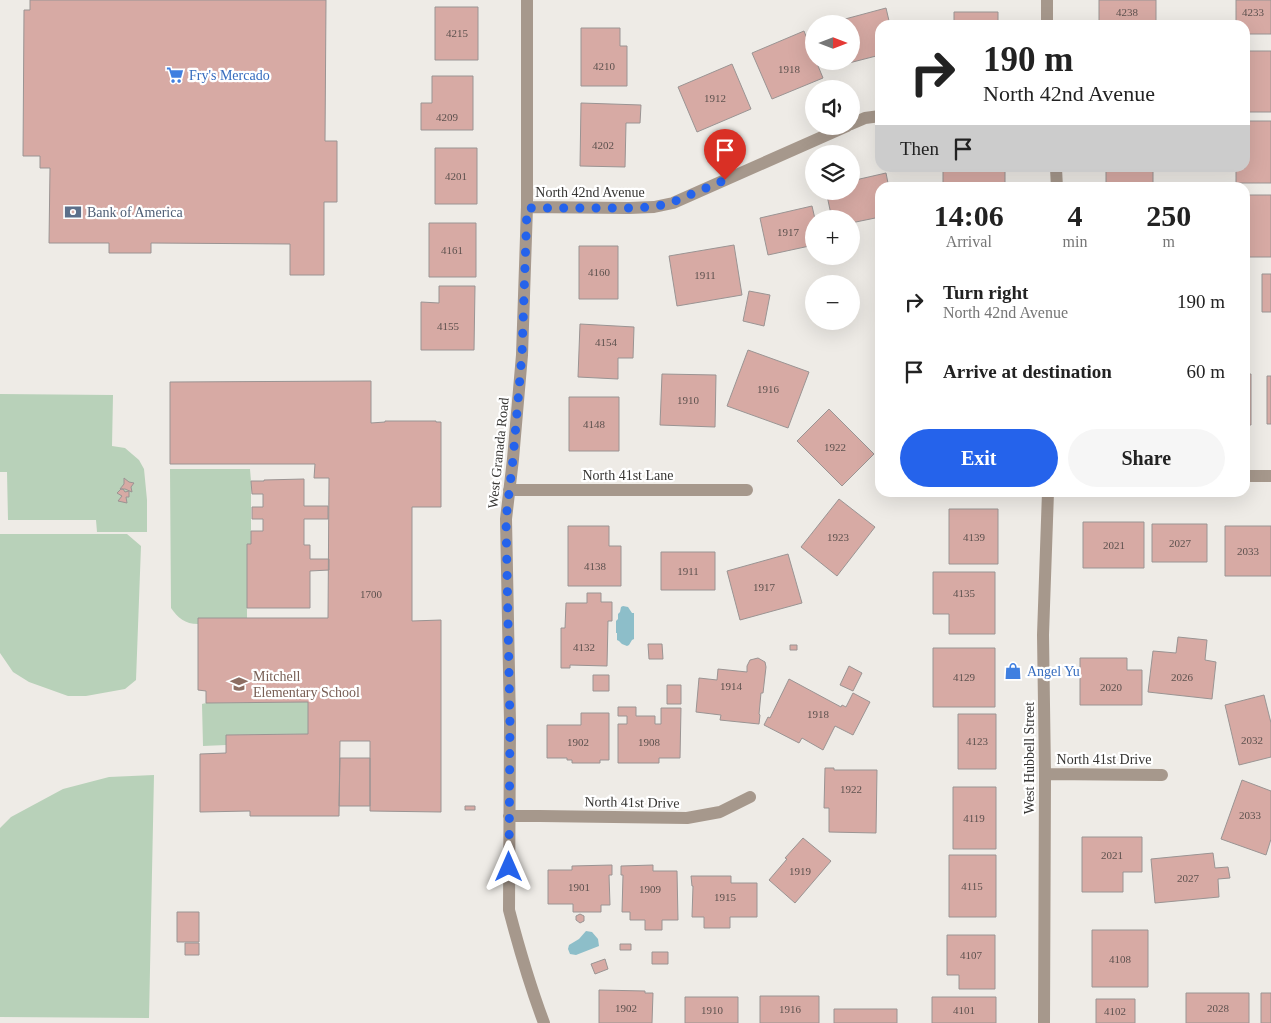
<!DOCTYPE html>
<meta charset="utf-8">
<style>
:root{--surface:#fff;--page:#f6f6f6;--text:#222;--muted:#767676;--accent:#2563eb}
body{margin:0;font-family:"Times New Roman",serif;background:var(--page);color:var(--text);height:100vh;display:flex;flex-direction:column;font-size:19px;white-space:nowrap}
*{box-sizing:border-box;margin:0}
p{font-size:16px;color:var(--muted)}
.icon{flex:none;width:28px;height:28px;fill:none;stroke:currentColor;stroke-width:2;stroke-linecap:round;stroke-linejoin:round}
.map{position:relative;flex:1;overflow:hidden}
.details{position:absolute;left:875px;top:182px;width:375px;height:315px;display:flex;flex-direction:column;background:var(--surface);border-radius:15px;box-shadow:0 5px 20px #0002}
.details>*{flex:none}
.banner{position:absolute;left:875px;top:20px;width:375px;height:152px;border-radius:15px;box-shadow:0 5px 20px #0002;background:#fff;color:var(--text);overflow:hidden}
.needle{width:32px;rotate:90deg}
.fabs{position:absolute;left:805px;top:15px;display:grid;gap:10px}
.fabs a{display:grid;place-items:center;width:55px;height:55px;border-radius:50%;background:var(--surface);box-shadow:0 5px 20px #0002;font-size:25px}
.pin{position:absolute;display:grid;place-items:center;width:42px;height:42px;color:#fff;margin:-51px -21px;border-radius:50% 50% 50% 0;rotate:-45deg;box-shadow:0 0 5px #0007}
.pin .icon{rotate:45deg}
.me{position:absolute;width:55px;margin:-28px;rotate:0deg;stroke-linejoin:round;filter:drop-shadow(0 0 4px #0008)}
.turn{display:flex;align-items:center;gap:18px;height:105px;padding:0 25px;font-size:22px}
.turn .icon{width:65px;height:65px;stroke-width:2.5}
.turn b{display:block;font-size:35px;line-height:42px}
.then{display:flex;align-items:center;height:48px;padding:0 25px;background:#0003;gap:10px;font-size:19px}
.eta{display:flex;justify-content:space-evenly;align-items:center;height:85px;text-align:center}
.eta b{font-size:30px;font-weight:700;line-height:35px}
.primary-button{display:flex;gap:10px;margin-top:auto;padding:10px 25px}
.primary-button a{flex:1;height:58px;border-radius:30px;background:var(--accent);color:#fff;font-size:20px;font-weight:700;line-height:58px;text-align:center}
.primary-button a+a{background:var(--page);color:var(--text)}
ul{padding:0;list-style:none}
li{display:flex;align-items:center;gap:15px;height:70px;padding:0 25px}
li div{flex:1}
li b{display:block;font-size:19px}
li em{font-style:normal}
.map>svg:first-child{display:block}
.green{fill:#b8d1b9}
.water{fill:#8dbec9}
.building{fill:#d7aaa4;stroke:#9a9493}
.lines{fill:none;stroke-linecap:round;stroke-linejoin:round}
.street{stroke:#a6988c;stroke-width:12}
.route{stroke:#2563eb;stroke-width:9;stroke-dasharray:0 16.2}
.labels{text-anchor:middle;stroke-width:4.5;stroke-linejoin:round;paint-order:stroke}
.number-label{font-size:11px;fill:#5e524f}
.shop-label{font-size:14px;fill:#366cbe;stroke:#fff;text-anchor:start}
.street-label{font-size:14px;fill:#363533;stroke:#fff}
.service-label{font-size:14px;fill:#4e5e75;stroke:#fff;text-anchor:start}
.education-label{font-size:14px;fill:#785e54;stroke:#fff;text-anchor:start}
</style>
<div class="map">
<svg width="1271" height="1023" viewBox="0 0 1271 1023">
<rect width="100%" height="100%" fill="#eeebe6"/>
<!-- green -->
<path class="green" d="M0,394L113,395L112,446L125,448L139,460L144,469L147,500V532H97L96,520H8L7,472H0Z
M170,469H250L251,481V544H247V618H198V624C185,624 178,618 171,608Z
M0,534H127L141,546L136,680L125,689L86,696H68L29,682L13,672L0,653Z
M308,702V734L226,735V745L203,746L202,704L206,703Z
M154,775L149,1018L0,1017V828L11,817L63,789L109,777Z"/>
<!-- water -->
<path class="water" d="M623,606L628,607L632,613H634V639L632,640L629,645L627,646L622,644L619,641L617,640V633H616V621L618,619V614L620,612L621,607Z
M586,931L592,932L598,939L599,946L576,955L570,954L568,949L569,945L579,939Z"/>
<!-- building -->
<path class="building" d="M30,0H326L325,141H337V202H324V275H290V244L151,243V253H109V243H49L50,168H40V156H23L24,10H30Z
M1099,0H1156V25H1099Z
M1236,0H1271V34H1245V25H1236Z
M435,7H478V60H435Z
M886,8L890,25H880V55L845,64V61H851V24H835L834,22Z
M954,12H998V25H954Z
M581,28H620V46H627V86H581Z
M804,31L814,56V61H816L823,78L772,99L752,53Z
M1245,51H1271V112H1245Z
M732,64L751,109L697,132L678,87Z
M432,76H473V130H421V103H432Z
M581,103L641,105L640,123H626L625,167L580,166Z
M1245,121H1271V183H1236V168H1245Z
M435,148H477V204H435Z
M943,168H1005V188H943Z
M1106,168H1153V185H1106Z
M886,173L889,188H880V217L851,223V219H832L826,191H851V181Z
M1245,195H1271V257H1245Z
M812,206L815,219H814V245L768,255L760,218Z
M429,223H476V277H429Z
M734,245L742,295L677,306L669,256Z
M579,246H618V299H579Z
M1262,274H1271V312H1262Z
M439,286H475L474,350H421V302L439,303Z
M749,291L770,295L764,326L743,321Z
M580,324L634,327L633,358H618V379L578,377Z
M748,350L809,372L788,428L727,406Z
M662,374L716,375L715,427L660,425Z
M1245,374H1251V425H1245Z
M1267,376H1271V424H1267Z
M371,381V423L385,422V421H436V422H441V507H412V621L441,620V812L370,811V741H340L339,816H250V811L200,812V754L226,753V735L308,734V702L206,703V691L198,690V618H328L329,478H314L315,464H170V382Z
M569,397H619V451H569Z
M829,409L874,454L842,486L797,441Z
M124,478L129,482L134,483L131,487L132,492L125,489H120L124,484Z
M304,479V506H328V519H304V545H310V559H329V570L310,571V608H247V544H251V531H263V519H252V507H263V494H252L251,481H264V480Z
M121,489H123L125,492L129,491V497H126L127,503L118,501L122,496L117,493Z
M839,499L875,527L837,576L801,547Z
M949,509H998V564H949Z
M1083,522H1144V568H1083Z
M1152,524H1207V562H1152Z
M568,526H609V546H621V586H568Z
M1225,526H1271V576H1225Z
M661,552H715V590H661Z
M788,554L802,603L740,620L727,571Z
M933,572H995V634H949V614H933Z
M587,593H601V602H612V621H608L607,666L570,665V668H561V628H565L566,603H587Z
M1178,637L1207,640L1205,660L1216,662L1212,699L1148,692L1153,651L1176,653Z
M648,644H662L663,659H649Z
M790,645H797V650H790Z
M933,648H995V707H933Z
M758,658L765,662L766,667L763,693H761L759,714L760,715L759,724L720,720L721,715L696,712L699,678L717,680L718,669L747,672V666L750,660Z
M1080,658H1127V670H1142V705H1080Z
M849,666L862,673L853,691L840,685Z
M593,675H609V691H593Z
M789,679L841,707L842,705L846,707L853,693L870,702L853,735L835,726L823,750L802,738L799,743L764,725L768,717L770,718Z
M667,685H681V704H667Z
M1264,695L1271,723V757L1239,765L1225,705Z
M618,707H636V716H655V724H661V708H681L680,758H659V763H618V724H627V716H618Z
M581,713H609V760H600V763H572V760H567V758H547V725H581Z
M958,714H996V769H958Z
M340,758H370V806H339Z
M825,768H834V770H877L876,833L829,832V808H824Z
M1242,780L1271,791V839L1266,855L1221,839Z
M953,787H996V849H953Z
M465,806H475V810H465Z
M1082,837H1142V872H1123V892H1082Z
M803,838L831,861L795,903L769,880L787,859L785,858Z
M1213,853L1215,868L1228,867L1230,878L1218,879L1219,897L1155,903L1151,859Z
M949,855H996V917H949Z
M612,865V875H609L610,905H601V912H573V904H548V870H572V866Z
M653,865V871H677L678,920H662V930H645V920H630V912H622L623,875H621V866Z
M691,876H731V883H757V917H730V928H704V917H692L693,886H692Z
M177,912H199V942H177Z
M580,914L584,916V921L580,923L576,920V916Z
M1092,930H1148V987H1092Z
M947,935H995V989H959V975H947Z
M185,943H199V955H185Z
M620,944H631V950H620Z
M652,952H668V964H652Z
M605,959L608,969L595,974L591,964Z
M599,990L645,991V993H653L652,1023H599Z
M1186,993H1249V1023H1186Z
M1261,993H1271V1023H1261Z
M760,996H819V1023H760Z
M685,997H738V1023H685Z
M932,997H996V1023H932Z
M1096,999H1135V1023H1096Z
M834,1009H897V1023H834Z"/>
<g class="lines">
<!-- street -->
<path class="street" d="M527,0V207L522,355L513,459L506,519L510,723L509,910C519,948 530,986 544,1023
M1047,0V25
M851,124L865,118L880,116
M1056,168L1057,188
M527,207L629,208L654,207L673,203L847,126
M1245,476H1271
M509,490H747
M1045,774L1162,775
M509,816H540L687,818L720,812L750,797
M1044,1023L1045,774L1043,635L1048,492"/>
</g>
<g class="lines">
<!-- route -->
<path class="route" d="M509,867L510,723L506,519L513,459L522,354L527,208H629L654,207L673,202L725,180"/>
</g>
<!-- icons -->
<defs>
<g id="supermarket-bare" transform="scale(1.35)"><path d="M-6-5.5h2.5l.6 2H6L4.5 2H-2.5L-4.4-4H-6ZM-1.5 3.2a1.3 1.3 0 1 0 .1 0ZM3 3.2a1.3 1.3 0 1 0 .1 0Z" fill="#3f7fe0" stroke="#fff" stroke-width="2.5" paint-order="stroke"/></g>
<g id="bank-bare" transform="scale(1.35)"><path d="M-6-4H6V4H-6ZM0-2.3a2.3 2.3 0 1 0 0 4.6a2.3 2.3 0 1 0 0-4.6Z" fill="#5c6f8a" stroke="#fff" stroke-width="2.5" paint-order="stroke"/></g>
<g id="shop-bare" transform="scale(1.35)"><path d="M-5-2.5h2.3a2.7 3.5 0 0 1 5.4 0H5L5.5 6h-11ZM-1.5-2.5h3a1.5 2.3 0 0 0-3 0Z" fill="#3f7fe0" stroke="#fff" stroke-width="2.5" paint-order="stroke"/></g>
<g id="school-bare" transform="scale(1.35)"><path d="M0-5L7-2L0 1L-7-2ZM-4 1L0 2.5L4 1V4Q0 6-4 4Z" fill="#8d6e63" stroke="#fff" stroke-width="2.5" paint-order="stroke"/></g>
</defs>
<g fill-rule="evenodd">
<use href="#supermarket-bare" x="175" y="75"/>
<use href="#bank-bare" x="73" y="212"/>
<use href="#shop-bare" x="1013" y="671"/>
<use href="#school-bare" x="239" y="684"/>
</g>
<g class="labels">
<!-- number labels -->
<g class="number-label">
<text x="1127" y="16">4238</text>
<text x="1253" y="16">4233</text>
<text x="457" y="37">4215</text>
<text x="604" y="70">4210</text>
<text x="789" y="73">1918</text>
<text x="715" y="102">1912</text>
<text x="447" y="121">4209</text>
<text x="603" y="149">4202</text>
<text x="456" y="180">4201</text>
<text x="788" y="236">1917</text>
<text x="452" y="254">4161</text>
<text x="599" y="276">4160</text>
<text x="705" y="279">1911</text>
<text x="448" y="330">4155</text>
<text x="606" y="346">4154</text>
<text x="768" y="393">1916</text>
<text x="688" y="404">1910</text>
<text x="594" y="428">4148</text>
<text x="835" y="451">1922</text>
<text x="838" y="541">1923</text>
<text x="974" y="541">4139</text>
<text x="1180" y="547">2027</text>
<text x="1114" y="549">2021</text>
<text x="1248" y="555">2033</text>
<text x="595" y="570">4138</text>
<text x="688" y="575">1911</text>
<text x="764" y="591">1917</text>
<text x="964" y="597">4135</text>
<text x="371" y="598">1700</text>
<text x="584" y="651">4132</text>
<text x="964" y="681">4129</text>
<text x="1182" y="681">2026</text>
<text x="731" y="690">1914</text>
<text x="1111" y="691">2020</text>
<text x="818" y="718">1918</text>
<text x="1252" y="744">2032</text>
<text x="977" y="745">4123</text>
<text x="578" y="746">1902</text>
<text x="649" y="746">1908</text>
<text x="851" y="793">1922</text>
<text x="1250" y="819">2033</text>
<text x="974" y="822">4119</text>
<text x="1112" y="859">2021</text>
<text x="800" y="875">1919</text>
<text x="1188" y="882">2027</text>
<text x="972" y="890">4115</text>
<text x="579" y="891">1901</text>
<text x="650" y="893">1909</text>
<text x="725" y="901">1915</text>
<text x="971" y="959">4107</text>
<text x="1120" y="963">4108</text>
<text x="626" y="1012">1902</text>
<text x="1218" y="1012">2028</text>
<text x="790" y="1013">1916</text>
<text x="712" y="1014">1910</text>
<text x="964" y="1014">4101</text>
<text x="1115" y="1015">4102</text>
</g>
<!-- shop labels -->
<g class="shop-label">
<text x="189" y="80">Fry's Mercado</text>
<text x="1027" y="676">Angel Yu</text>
</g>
<!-- street labels -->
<g class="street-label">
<text x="590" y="197">North 42nd Avenue</text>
<text transform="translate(498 453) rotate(-84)" y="5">West Granada Road</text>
<text x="628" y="480">North 41st Lane</text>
<text transform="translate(1029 758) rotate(-90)" y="5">West Hubbell Street</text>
<text x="1104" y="764">North 41st Drive</text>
<text transform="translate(632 802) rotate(1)" y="5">North 41st Drive</text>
</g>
<!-- service labels -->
<g class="service-label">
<text x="87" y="217">Bank of America</text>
</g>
<!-- education labels -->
<g class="education-label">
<text x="253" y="681">Mitchell<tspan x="253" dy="16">Elementary School</tspan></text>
</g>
</g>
</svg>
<div class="fabs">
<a><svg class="needle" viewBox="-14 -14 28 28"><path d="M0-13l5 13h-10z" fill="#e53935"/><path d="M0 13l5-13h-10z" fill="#767676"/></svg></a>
<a><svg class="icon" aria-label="sound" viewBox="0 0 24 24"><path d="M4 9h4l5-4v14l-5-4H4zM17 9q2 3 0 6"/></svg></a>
<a><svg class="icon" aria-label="layers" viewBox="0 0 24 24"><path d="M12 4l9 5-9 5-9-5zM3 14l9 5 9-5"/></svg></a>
<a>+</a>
<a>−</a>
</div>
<div class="pin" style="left:725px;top:180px;background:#d93025"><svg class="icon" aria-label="arrive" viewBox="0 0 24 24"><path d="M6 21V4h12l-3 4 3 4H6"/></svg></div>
<svg class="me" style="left:509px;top:867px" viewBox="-20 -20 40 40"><path d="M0-17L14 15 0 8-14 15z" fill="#2563eb" stroke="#fff" stroke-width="4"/></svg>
<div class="banner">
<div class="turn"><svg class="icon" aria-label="right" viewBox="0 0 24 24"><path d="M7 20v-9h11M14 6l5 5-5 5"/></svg><div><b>190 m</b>North 42nd Avenue</div></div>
<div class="then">Then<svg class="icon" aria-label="arrive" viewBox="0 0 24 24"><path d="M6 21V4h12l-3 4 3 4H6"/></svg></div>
</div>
<section class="details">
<div class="eta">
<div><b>14:06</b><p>Arrival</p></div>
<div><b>4</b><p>min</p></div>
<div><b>250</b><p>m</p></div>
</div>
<ul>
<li><svg class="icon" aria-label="right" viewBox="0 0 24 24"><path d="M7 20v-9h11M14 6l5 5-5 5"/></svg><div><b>Turn right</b><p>North 42nd Avenue</p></div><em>190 m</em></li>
<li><svg class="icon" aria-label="arrive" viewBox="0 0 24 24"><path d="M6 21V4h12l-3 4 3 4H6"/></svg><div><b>Arrive at destination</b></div><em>60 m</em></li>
</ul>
<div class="primary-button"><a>Exit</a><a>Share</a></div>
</section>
</div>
